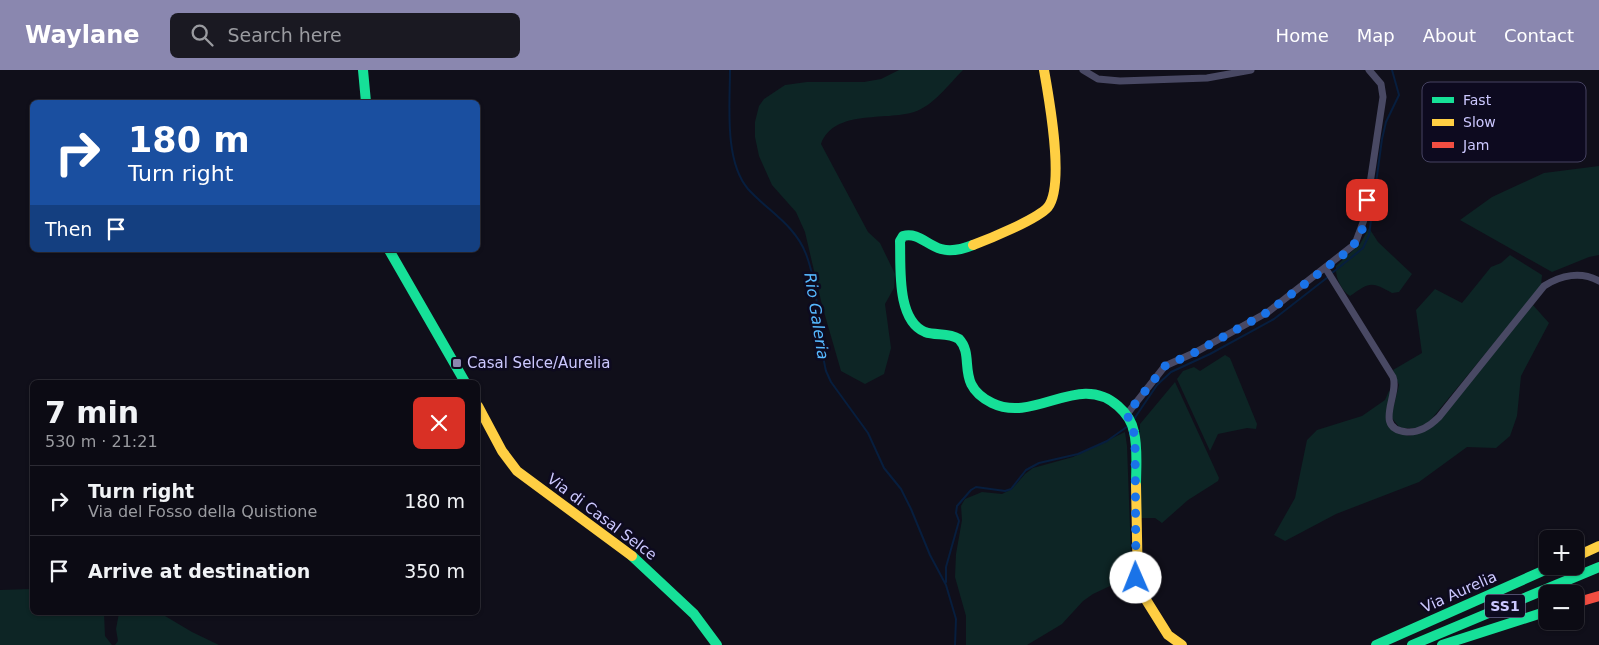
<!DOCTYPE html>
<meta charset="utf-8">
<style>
:root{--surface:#0c0b14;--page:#1a1922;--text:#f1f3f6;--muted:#9a9ba0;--line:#2c2b34;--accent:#8a87af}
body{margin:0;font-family:"DejaVu Sans",sans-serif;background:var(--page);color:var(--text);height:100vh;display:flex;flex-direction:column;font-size:19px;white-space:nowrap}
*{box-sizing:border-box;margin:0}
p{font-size:16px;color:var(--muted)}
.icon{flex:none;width:28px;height:28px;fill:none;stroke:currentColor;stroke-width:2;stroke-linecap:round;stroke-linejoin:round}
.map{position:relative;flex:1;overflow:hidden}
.drawer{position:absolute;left:30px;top:310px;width:450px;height:235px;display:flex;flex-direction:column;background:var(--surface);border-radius:8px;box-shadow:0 1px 4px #0004,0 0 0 1px var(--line)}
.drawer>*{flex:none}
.top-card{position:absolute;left:30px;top:30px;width:450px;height:152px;border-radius:8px;box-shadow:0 1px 4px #0004,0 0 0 1px var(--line);background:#1a4fa0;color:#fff;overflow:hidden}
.buttons{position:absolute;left:1539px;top:460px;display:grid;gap:10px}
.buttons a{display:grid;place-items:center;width:45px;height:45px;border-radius:8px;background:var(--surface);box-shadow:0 1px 4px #0004,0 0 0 1px var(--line);font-size:25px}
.pin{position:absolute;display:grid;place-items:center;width:42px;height:42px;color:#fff;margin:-21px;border-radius:10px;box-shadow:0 2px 8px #0006}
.me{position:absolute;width:55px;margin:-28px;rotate:359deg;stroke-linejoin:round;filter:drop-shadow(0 0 4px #0008)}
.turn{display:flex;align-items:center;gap:18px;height:105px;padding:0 15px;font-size:22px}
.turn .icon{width:65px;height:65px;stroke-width:2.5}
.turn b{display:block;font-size:35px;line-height:42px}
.then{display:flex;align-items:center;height:48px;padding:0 15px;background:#0003;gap:10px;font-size:19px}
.round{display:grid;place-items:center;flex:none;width:52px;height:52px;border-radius:8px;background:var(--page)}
.summary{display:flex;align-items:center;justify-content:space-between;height:85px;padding:0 15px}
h1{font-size:30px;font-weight:700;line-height:38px}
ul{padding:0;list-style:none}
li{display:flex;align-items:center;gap:15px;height:70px;padding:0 15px;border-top:1px solid var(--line)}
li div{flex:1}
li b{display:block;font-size:19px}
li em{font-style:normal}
header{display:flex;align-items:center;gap:30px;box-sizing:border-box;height:70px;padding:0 25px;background:var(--accent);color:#fff}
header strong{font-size:24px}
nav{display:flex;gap:28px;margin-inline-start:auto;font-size:18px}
.search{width:350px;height:45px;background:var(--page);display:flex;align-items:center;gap:12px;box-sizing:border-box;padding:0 18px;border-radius:8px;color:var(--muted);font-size:19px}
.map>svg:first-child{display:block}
.green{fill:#0d2525}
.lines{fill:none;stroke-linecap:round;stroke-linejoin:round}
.stream{stroke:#071e3e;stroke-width:2}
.street{stroke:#494964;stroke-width:7}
.fast{stroke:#16e098;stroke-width:10}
.slow{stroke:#ffcf43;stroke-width:10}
.jam{stroke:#f24e42;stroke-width:10}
.route{stroke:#1a73e8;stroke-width:9;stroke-dasharray:0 16.2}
.poi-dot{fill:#8a87af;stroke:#0d0a1f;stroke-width:2}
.labels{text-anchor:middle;stroke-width:5;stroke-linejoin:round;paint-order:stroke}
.shield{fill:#0d0a1f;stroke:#938fbc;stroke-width:1}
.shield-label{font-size:14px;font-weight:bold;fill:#ccc8ff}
.poi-label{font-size:15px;fill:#ccc8ff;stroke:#0d0a1f;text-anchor:start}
.street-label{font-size:15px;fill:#ccc8ff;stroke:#0d0a1f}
.water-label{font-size:16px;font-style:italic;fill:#56b8ff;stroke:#0d0a1f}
.key{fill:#0d0a1f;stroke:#464362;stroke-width:1}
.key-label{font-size:14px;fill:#ccc8ff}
</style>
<header>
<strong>Waylane</strong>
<div class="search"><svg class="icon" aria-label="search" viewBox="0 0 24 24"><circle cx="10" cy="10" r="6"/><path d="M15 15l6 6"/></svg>Search here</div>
<nav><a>Home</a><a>Map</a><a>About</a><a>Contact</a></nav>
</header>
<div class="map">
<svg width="1599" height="575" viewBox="0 0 1599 575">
<rect width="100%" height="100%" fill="#100f1a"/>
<!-- green -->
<path class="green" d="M899,0H963C949,14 933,36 914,42C885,51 834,39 821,74L868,162L880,173L895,204L894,218L885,234L891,278L884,304L865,314L841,301L822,235L805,162L796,142L772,115L759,86L755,67V52L759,36L764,29L785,15L807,12H864L881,9Z
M1599,96V185L1589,187L1552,202L1460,150L1492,127L1544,103Z
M1369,158L1378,172L1412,204L1399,222L1392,223C1371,211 1370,212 1350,226C1341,220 1335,207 1336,196L1360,174Z
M1510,185L1542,205L1541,216L1429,352L1417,358H1400L1391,347L1399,315L1393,300L1422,283L1416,240L1435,219L1462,233L1491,197L1501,193Z
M1532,234L1549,253L1521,306L1517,346L1510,366L1496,378L1467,377L1419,412L1336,444L1285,471L1274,465L1295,428L1307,370L1317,360L1362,346L1385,330L1389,321L1392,323L1388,344L1397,362L1409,366L1431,358Z
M1225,285L1230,288L1257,354L1256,359L1247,358L1218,364L1210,381L1177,309L1183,301L1194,297L1200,301Z
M1175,312L1219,408L1218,411L1188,430L1162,453L1155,448H1139L1140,354Z
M1125,362L1127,376L1131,484L1127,508L1093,524L1083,531L1062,554L1027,575H966V546L955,507L956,484L962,450L961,436L965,429L982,422L1002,424L1012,419L1025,404L1033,398L1073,387Z
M32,519V542L104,543L105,566L112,575H0V520Z
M119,543H160L192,562L219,575H115L118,571L116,559Z"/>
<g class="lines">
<!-- stream -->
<path class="stream" d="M730,0C730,34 724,91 748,119C768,141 795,155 806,184C820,221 817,263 826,301L831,312L868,363L884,398L901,419L911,439L930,485L946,515L956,549L955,575
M1332,203L1363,178L1369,165L1382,69L1386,52L1399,25L1392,0
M1134,349L1157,315L1171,302L1210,284L1274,249L1328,207
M946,512V497L959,451L956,443L957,436L971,420L976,417L1005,421L1011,419L1026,400L1039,393L1078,384L1107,371L1128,356"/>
<!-- street -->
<path class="street" d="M1083,0L1098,9L1120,11L1207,8L1251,0
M1326,199L1393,307C1400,325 1372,359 1407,362C1420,363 1430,356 1439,347L1544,216C1561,205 1581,201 1599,211
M1127,344L1165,296L1196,282L1268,242L1355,174L1365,147L1383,27L1381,14L1369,0"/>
<!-- fast -->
<path class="fast" d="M363,0L366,32
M973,175C963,179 951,182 941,179C927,175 918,162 903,166L900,171C901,196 896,250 925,262C936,266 948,262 959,269C976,287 954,314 992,333C1035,354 1079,301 1118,336C1126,343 1132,351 1134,362C1138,378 1136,398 1136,415
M389,180L465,312
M632,486L694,544L717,575
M1376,575L1554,496
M1412,575L1599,497
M1442,575L1548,541"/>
<!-- slow -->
<path class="slow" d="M973,175C989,169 1038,149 1048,137C1065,115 1049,28 1044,0
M478,336L502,381L517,401L632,486
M1136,415L1138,517L1168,565L1182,575
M1575,487L1599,476"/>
<!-- jam -->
<path class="jam" d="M1575,533L1599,526"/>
</g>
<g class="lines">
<!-- route -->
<path class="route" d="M1136,508L1135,366L1127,344L1165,296L1196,282L1268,242L1352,178L1362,160L1367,130"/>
</g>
<!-- markers -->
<rect class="poi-dot" x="452" y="288" width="10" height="10" rx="2.5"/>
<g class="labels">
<!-- shield labels -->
<rect class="shield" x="1485" y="524.5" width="40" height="23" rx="4"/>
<g class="shield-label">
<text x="1505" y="541">SS1</text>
</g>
<!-- poi labels -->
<g class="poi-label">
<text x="467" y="298">Casal Selce/Aurelia</text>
</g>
<!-- street labels -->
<g class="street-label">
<text transform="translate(602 447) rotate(37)" y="5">Via di Casal Selce</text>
<text transform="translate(1459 522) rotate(-24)" y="5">Via Aurelia</text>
</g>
<!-- water labels -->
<g class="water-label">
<text transform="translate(817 246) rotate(81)" y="6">Rio Galeria</text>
</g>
</g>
<!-- legend -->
<rect x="1422" y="12" width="164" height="80" rx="8" class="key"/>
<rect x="1432" y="27" width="22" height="6" fill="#16e098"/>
<rect x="1432" y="49" width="22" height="7" fill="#ffcf43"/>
<rect x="1432" y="72" width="22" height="6" fill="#f24e42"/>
<g class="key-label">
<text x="1463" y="35">Fast</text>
<text x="1463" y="57">Slow</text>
<text x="1463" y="80">Jam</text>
</g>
</svg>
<div class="buttons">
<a>+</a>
<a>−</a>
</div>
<div class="pin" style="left:1367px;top:130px;background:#d93025"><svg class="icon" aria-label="arrive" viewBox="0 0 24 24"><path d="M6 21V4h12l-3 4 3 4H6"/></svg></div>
<svg class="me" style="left:1136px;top:508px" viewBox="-20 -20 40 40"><circle r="19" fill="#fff"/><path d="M0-13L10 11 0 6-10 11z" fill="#1a73e8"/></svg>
<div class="top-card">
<div class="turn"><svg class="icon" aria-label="right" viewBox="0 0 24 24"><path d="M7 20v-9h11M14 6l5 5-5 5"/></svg><div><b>180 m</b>Turn right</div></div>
<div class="then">Then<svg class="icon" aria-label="arrive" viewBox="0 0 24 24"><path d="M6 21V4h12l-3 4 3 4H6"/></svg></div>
</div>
<section class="drawer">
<div class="summary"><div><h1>7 min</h1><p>530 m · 21:21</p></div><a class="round" style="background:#d93025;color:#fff"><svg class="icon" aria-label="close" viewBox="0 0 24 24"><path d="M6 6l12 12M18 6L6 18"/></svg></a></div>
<ul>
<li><svg class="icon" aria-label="right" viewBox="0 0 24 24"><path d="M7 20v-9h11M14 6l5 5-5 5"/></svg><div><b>Turn right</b><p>Via del Fosso della Quistione</p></div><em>180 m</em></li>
<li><svg class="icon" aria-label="arrive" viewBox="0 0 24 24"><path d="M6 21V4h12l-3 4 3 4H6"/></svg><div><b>Arrive at destination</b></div><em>350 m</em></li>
</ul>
</section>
</div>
